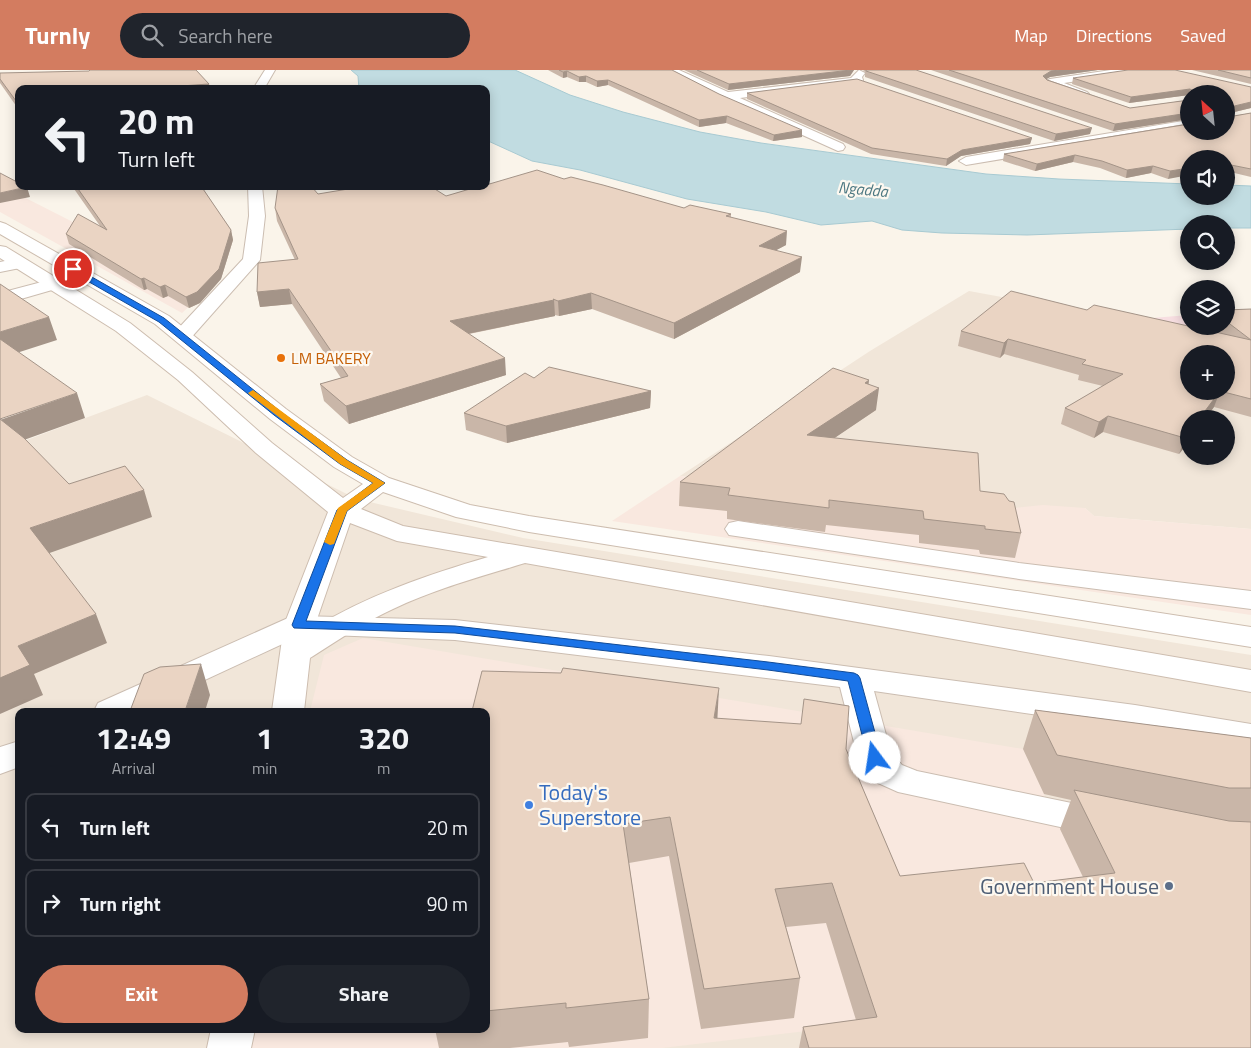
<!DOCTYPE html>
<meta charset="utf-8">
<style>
:root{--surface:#171b24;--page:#20242c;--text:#f1f3f6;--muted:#9ea1a6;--line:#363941;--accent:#d37c60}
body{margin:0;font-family:"Titillium Web",sans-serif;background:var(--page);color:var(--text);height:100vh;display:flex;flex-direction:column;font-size:19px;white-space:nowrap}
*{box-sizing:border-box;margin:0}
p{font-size:16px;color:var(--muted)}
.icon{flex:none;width:28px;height:28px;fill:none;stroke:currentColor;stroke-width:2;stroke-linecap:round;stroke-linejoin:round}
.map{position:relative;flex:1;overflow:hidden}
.details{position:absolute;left:15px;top:638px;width:475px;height:325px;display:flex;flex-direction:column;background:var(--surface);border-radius:10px;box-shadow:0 2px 12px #0003}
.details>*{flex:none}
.guide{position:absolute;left:15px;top:15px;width:475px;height:105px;border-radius:10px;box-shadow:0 2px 12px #0003;background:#171b24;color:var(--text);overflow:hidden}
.needle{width:32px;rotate:333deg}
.tools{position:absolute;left:1180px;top:15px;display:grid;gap:10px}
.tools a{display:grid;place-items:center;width:55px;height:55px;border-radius:50%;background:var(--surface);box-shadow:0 2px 12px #0003;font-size:25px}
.pin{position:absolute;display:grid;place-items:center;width:42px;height:42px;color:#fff;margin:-21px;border:2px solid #fff;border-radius:50%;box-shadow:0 1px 5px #0007}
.me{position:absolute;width:55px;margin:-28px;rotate:346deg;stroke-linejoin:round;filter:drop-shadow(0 0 4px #0008)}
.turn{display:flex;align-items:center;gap:18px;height:105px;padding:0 20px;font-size:22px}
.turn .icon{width:65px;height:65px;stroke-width:2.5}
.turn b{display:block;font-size:35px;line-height:42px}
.eta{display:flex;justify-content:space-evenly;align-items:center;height:85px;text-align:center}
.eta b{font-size:30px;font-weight:700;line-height:35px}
.action{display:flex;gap:10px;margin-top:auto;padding:10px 20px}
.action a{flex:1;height:58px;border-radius:30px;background:var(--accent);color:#fff;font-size:20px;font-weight:700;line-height:58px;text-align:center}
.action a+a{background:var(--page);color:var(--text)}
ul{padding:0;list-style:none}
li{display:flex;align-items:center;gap:15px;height:68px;margin:0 10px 8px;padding:0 10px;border:2px solid var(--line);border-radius:10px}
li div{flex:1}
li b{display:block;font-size:19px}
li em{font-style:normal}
header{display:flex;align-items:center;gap:30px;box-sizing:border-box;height:70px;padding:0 25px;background:var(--accent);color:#fff}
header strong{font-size:24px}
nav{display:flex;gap:28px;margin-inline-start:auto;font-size:18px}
.search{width:350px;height:45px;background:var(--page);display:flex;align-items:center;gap:12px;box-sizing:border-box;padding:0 18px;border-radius:28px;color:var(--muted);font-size:19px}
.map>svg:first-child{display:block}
.residential{fill:#f1e6d9;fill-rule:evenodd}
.commercial{fill:#f9e8df}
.medical{fill:#f7dee1}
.water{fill:#c1dce1;stroke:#a8cad2}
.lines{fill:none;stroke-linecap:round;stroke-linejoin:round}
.street-casing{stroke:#cbbdb1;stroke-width:2}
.secondary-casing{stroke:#cdbdaf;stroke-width:2}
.street{fill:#fff;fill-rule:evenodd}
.secondary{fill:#fff;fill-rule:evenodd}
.wall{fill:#c9b6a8}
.shaded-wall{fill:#a49488}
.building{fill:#ead4c3;stroke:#a49488;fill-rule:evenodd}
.route{fill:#1a73e8;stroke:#114b97}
.slow{fill:#f59e0b}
.food-dot{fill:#e8710a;stroke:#fdf8f0;stroke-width:2}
.shop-dot{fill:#3f7fe0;stroke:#fdf8f0;stroke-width:2}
.service-dot{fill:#5c6f8a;stroke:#fdf8f0;stroke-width:2}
.labels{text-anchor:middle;stroke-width:4.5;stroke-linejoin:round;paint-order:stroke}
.far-water-label{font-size:16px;font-style:italic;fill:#4d7882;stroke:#fdf8f0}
.far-food-label{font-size:16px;fill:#c56008;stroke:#fdf8f0;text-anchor:start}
.near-shop-label{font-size:22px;fill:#366cbe;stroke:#fdf8f0;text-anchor:start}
.near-service-label{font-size:22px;fill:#4e5e75;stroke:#fdf8f0;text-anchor:end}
</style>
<header>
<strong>Turnly</strong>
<div class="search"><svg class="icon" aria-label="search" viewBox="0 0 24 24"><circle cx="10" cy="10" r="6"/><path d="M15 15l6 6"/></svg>Search here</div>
<nav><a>Map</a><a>Directions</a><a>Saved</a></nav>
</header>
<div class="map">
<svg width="1251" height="978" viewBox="0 0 1251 978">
<rect width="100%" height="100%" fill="#faf4ea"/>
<!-- residential -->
<path class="residential" d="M969,221L1128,250L1251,276V459L1094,446L1085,438L984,443L680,406L870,281ZM1189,284H1226V321H1189ZM1189,349H1226V386H1189Z
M147,325L357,429L523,468L1251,585V978H0V380ZM19,641H486V959H19Z"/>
<!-- commercial -->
<path class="commercial" d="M0,115L207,220L182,243L0,142Z
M680,406L977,442L1043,435L1085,438L1094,446L1251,459V545L612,451Z
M363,568L1023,679L1136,922L662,978H229L234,959H486V641H310L324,585Z"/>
<!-- medical -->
<path class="medical" d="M1189,245V256H1226L1251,276L1128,250Z"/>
<!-- water -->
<path class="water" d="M351,0H515L570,25L623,42L700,62L761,73L986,104L1059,109L1189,114V126H1226V115L1251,116V158H1226V154H1189V159L1027,165L942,163L902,160L872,151L821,155L766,142L687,129L580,100L532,91L486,70V19H359L358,6Z"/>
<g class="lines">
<!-- street casing -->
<g class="street-casing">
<path id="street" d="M265,0H275L264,19H253Z
M665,0H679L728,22L851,8L859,0L865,3L862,7L863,10L862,12L858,13L740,28L843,74L845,77L843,80L838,81L720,28Z
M1111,0H1138L1133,3L1064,13L1087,22L1089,24L1087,26L1083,27L1046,14L1044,12L1050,9Z
M1189,50V58L966,95L959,91L966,87Z
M248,116H262L265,146L260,190L189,270L182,272L175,270L172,266L175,262L243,189L249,146Z
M19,188L25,189L28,193L25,197L0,202V192Z
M53,209L59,210L62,214L59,218L0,235V223Z
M738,451L1019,493L1251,521V539L1019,509L729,465L725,459L729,453Z
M299,546L455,550L769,586L1135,635L1251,654V678L1135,659L874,621L891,683L902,695L917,701L1115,742L1120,752L1115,762L1102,766L898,722L878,713L863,697L858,688L840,617L455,570L304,564L138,641H94L98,633L288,548Z
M19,671V697L0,704V677Z"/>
</g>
<!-- secondary casing -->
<g class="secondary-casing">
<path id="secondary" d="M0,152L6,154L169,246L286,339L352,387L389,408L470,435L529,446L1251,557V577L529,462L456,447L383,422L361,439L403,456L1251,600V622L525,493C480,507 435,519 393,539C364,552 337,571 310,588L304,641H272L284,555L328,442L256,383L178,310L116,261L0,188V176L6,177L130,253L192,302L272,373L343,428L363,414L334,397L270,349L155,254L0,164ZM350,453L397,471L488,487C427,505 368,525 314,558Z
M211,959H255L251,978H207Z"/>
</g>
<!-- street -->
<use href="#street" class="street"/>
<!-- secondary -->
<use href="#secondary" class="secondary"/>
</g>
<!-- wall -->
<path class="wall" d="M548,0H672L802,67L773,71L726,53L699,57L608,15L597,17L586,12H579L567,7L563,8Z
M684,0H854L850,6L728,20Z
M863,0H916L1090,64L1054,71L865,7V2Z
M931,0H1098L1050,7L1046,9L1130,38L1189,30V49L1113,61Z
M1192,0H1251V14Z
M0,3L209,14L210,19H19V40L0,13Z
M1073,8L1251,17V38L1226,44V24H1189V25L1129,33L1072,14Z
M747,23L1032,68L1030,74L961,86L946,96L871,84L747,29Z
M1251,43V107L1226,101V89H1189L1168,109L1151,103L1126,108L1100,98L1073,92L1035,101L1003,91L1004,84Z
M564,109L684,138L731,144V148L786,175L776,180L800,202L674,269L592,239L559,246L555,245V246L469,264L506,305L349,354L324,331L320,314L341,308L292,234L260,237L257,222L295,190L277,151L275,138L318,124L446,126Z
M72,116H201L231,160L233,170L221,209L200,233L189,238L168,226L163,228L147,219L144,220L69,174L66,164L100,156Z
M1251,239V347L1214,337L1205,349H1189V372L1179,384L1103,362L1094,368L1061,354L1065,338L1103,316L1078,310L1079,305L1004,284L1000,288L958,276L961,261L1087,240L1217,263L1209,256H1226V240Z
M534,308L651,321L650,338L507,373L466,360L464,343Z
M869,310L868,314L876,340L834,368L980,421L1021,463L1015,488L980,484L979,480L919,473V465L826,455L825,462L727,449V441L679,436L680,412Z
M1035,640L1251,668V978H799L803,957L856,950L826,853L786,857L800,908L794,948L701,959L669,786L629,793L649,929L648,968L569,977L568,972L510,978H439L435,959H486V641L717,649L846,679L900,806L1034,813L1083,807L1060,759L1071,730L1044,724L1023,679Z"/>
<!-- shaded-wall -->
<path class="shaded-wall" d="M851,0H854L850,6L728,20L729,14Z
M1060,0H1098L1050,7L1042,12L1043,6L1051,1Z
M567,1V7L563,8V2Z
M586,6V12H579V7Z
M608,10V15L597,17V11Z
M209,14L210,19H139Z
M1190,19L1189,25L1129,33L1131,27Z
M1251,32V38L1226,44V38Z
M1189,43V49L1113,61L1115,54Z
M727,46L726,53L699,57V50Z
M1092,58L1090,64L1054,71L1056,64Z
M802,60V67L773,71L774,65Z
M1032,68L1030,74L961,86L946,96L947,89L962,80Z
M1075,85L1073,92L1035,101L1037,94Z
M1153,96L1151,103L1126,108L1127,100Z
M1189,98V105L1168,109L1170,101Z
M27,117L30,127L0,133V123Z
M231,160L233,170L221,209L200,233L189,238L186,227Z
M787,161L786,175L758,190L759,176Z
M802,187L800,202L674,269V253Z
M144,208L147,219L144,220L141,209Z
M165,215L168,226L163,228L160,217Z
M289,219L292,234L260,237L257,222Z
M591,223L592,239L559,246L558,231Z
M554,230L555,246L452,267L450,251Z
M49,247L57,270L1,288L0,285V262Z
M1008,269L1004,284L1000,288L1004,273Z
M505,288L506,305L349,354L346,336Z
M869,310L867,326L879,318L876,340L805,388L807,365L865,313Z
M651,321L650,338L507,373L506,356Z
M1220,321L1214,337L1205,349H1199Z
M77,323L85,348L10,375L0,350Z
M1108,346L1103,362L1094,368L1099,352Z
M1189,363V372L1179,384L1185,368Z
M144,420L152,447L41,486L30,458Z
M96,544L107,573L34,604L43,625L0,644V608L18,576Z
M201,594L210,625L205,641H185Z
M719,618L717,656L714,648Z"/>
<!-- building -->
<path class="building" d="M90,0H196L209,14L139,19H19V35L0,9V3L89,1Z
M559,0H672L719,24L802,60L774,65L727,46L699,50L608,10L597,11L586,6L579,7L567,1L563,2Z
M697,0H851L729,14Z
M866,0H916L1092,58L1056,64L866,1Z
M949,0H1060L1051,1L1043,6L1047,10L1130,38L1189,30V43L1115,54Z
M1128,0H1175L1251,17V32L1226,38V24H1192L1193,21L1190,19L1131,27L1073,8Z
M1218,0H1251V8Z
M857,9L1032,68L962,80L947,89L872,78L747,23Z
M1251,43V99L1226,94V89H1189V98L1170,101L1153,96L1127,100L1102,91L1075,85L1037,94L1004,84L1189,54V61H1226V46L1228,47Z
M537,100L564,109L571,107L603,115L684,138L690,135L731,144L726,146L787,161L759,176L802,187L674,253L591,223L558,231L553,229L554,230L450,251L505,288L346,336L320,314L348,306L289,219L257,222L258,193L298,189L275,138L278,116H311L318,124L366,116H430L446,126L480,116H486V115Z
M0,103L19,113V116H25L27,117L0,123Z
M76,116H201L231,160L219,199L197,222L186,227L165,215L160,217L144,208L141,209L66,164L78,144L107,160Z
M0,214L49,247L0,262Z
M1011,221L1087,240L1094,235L1251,270V329L1220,321L1199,349H1189V363L1185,368L1108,346L1099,352L1065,338L1123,304L1082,294L1086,290L1008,269L1004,273L961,261ZM1189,284H1226V321H1189Z
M1251,239V270L1226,251V240Z
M0,269L77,323L0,349Z
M549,297L651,321L506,356L464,343L525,303L534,308Z
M833,298L869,310L865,313L879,318L807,365L978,383L980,421L1004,424L1009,431L1014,432L1021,463L985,459V456L924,449L923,441L829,430V438L728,425L730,418L680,412Z
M0,349L24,368L69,414L125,396L144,420L30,458L96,544L18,576L30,595L0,608Z
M201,594L185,641L216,639L215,641H130L144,604L160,597Z
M563,598L719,618L714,648L801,654L804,629L849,636L846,679L900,806L1024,793L1034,813L1115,803L1074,720L1229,751L1251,752V978H809L803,957L877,947L832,813L775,819L800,908L704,919L670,747L623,754L649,929L566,938V933L486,941V641H472L482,601L561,603Z
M1035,640L1251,668V718H1229L1057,685Z"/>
<!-- route -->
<path class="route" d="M70,198H76L164,248L281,342L347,390L385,413L347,441L306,551L455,556L768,592L854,603L858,605L860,608L882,688L880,692L875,694L870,692L868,688L848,611L768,600L455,563L294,558L292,555L337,440L373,413L340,394L274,345L159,252L70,201Z"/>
<!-- slow -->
<path class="slow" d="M253,320L347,390L385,413L347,441L334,474L330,475L324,472L338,438L373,413L340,394L250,325L248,323Z"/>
<!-- markers -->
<circle class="food-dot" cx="281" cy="288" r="5"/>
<circle class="shop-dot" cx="529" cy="735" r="5"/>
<circle class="service-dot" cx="1169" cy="816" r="5"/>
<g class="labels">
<!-- far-water labels -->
<g class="far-water-label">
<text transform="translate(863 119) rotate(5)" y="6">Ngadda</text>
</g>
<!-- far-food labels -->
<g class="far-food-label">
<text x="291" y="294">LM BAKERY</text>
</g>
<!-- near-shop labels -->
<g class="near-shop-label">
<text x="539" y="730">Today's<tspan x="539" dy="25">Superstore</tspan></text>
</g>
<!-- near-service labels -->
<g class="near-service-label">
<text x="1159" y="824">Government House</text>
</g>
</g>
</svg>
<div class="tools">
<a><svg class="needle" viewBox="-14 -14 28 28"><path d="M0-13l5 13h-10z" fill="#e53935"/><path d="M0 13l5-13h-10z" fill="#9ea1a6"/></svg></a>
<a><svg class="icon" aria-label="sound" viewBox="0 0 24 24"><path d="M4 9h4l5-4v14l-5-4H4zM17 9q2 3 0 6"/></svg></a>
<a><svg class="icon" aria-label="search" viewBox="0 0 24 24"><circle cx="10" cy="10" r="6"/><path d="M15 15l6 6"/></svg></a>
<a><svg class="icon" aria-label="layers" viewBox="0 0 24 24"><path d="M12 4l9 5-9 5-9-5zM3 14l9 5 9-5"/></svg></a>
<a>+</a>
<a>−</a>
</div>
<div class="pin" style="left:73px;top:199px;background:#d93025"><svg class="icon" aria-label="arrive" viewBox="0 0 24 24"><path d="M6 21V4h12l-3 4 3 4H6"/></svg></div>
<svg class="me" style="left:875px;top:688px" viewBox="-20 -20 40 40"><circle r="19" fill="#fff"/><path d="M0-13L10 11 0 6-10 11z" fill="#1a73e8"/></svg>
<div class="guide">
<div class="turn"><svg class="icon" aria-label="left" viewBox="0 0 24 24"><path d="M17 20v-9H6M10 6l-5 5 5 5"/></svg><div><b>20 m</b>Turn left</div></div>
</div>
<section class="details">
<div class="eta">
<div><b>12:49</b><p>Arrival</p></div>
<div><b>1</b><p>min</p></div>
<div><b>320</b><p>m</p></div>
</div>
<ul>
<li><svg class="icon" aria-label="left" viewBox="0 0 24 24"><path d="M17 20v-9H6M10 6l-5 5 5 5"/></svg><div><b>Turn left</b></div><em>20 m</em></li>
<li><svg class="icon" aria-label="right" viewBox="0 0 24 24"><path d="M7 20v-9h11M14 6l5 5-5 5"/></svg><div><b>Turn right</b></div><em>90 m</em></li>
</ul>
<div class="action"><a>Exit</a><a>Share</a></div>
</section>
</div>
